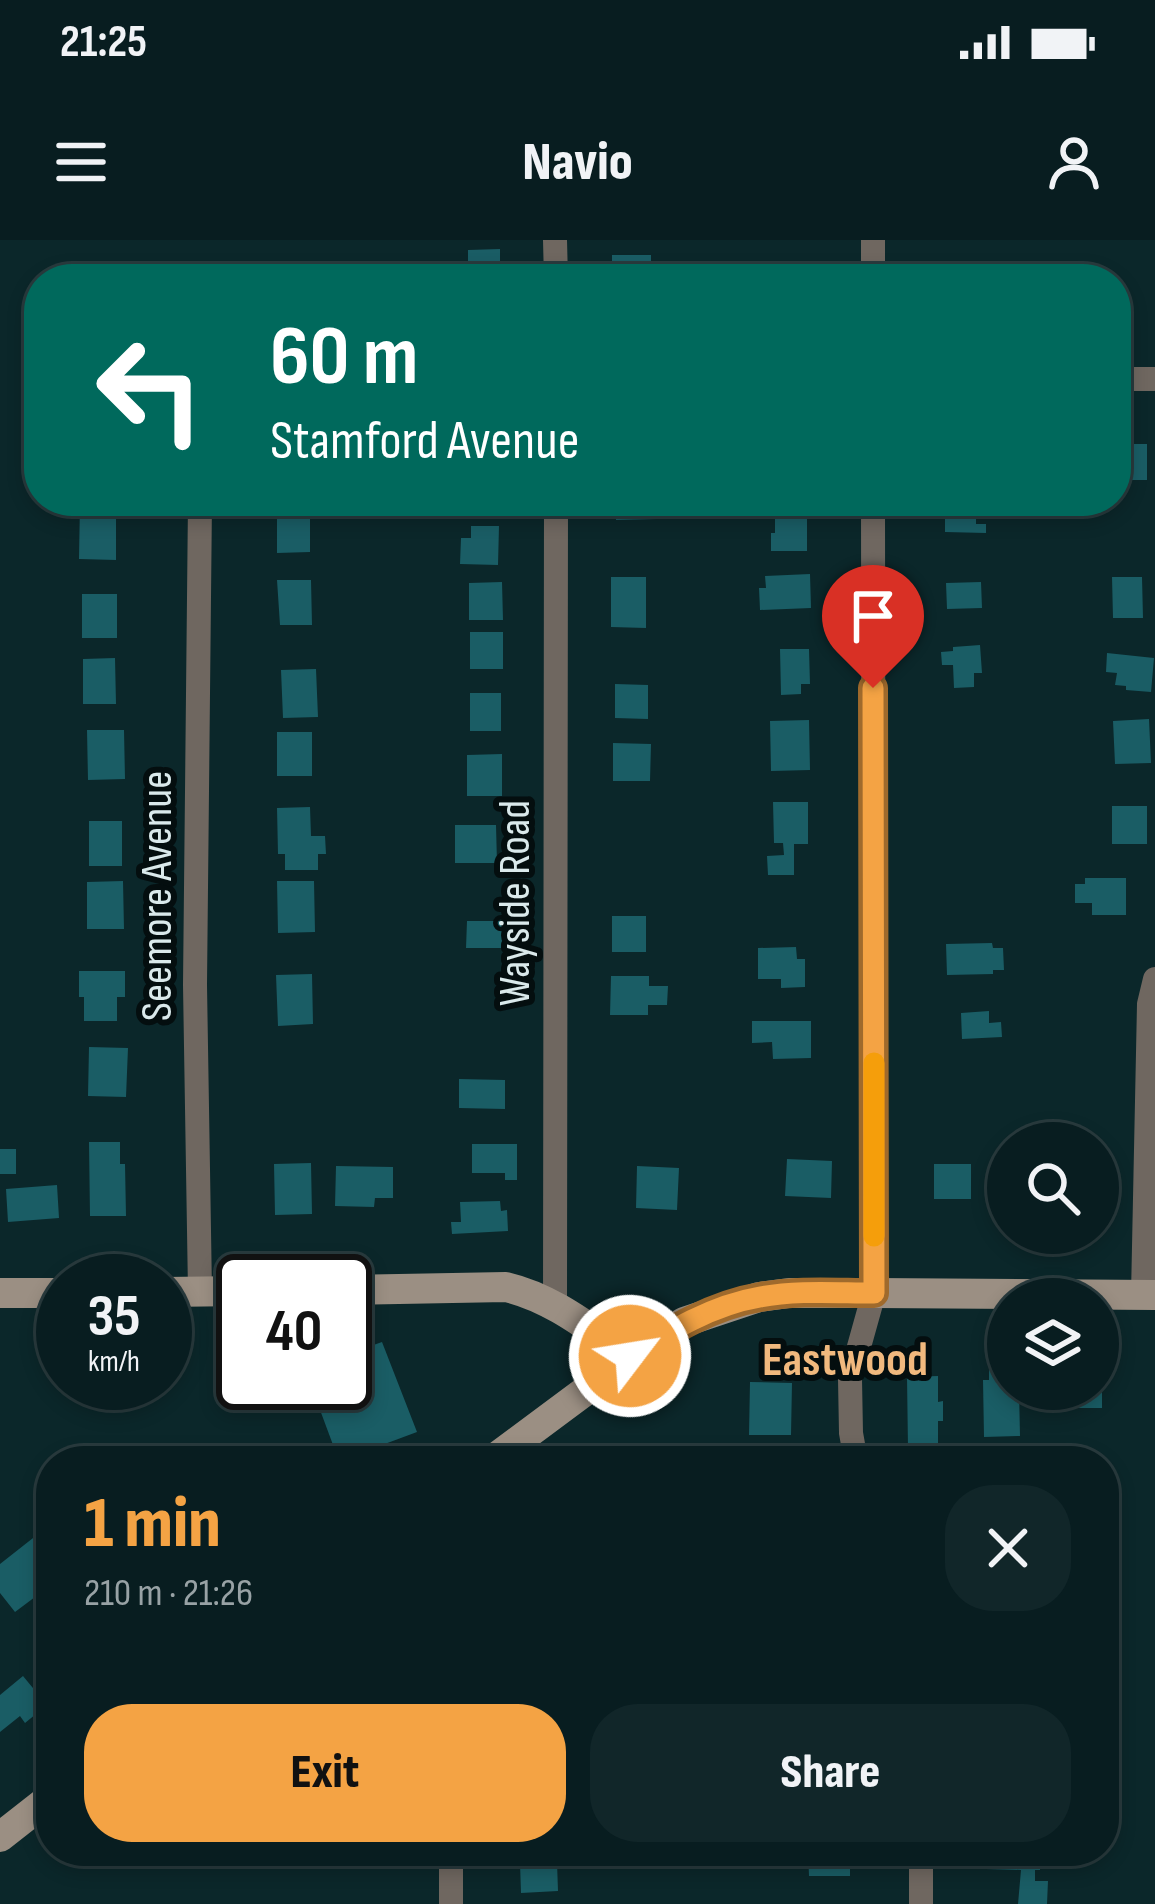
<!DOCTYPE html>
<meta charset="utf-8">
<style>
:root{--surface:#081d20;--page:#112629;--text:#f1f3f6;--muted:#98a2a5;--line:#293b3e;--accent:#f4a344}
body{margin:0;font-family:"Sofia Sans Condensed",sans-serif;background:var(--page);color:var(--text);height:100vh;display:flex;flex-direction:column;font-size:45px;white-space:nowrap}
*{box-sizing:border-box;margin:0}
p{font-size:39px;color:var(--muted)}
.icon{flex:none;width:66px;height:66px;fill:none;stroke:currentColor;stroke-width:2;stroke-linecap:round;stroke-linejoin:round}
.map{position:relative;flex:1;overflow:hidden}
.side{position:absolute;left:36px;top:1206px;width:1083px;height:420px;display:flex;flex-direction:column;background:var(--surface);border-radius:48px;box-shadow:0 6px 18px #0003,0 0 0 3px var(--line)}
.side>*{flex:none}
.top-card{position:absolute;left:24px;top:24px;width:1107px;height:252px;border-radius:48px;box-shadow:0 6px 18px #0003,0 0 0 3px var(--line);background:#00695c;color:#fff;overflow:hidden}
.fabs{position:absolute;left:987px;top:882px;display:grid;gap:24px}
.fabs a{display:grid;place-items:center;width:132px;height:132px;border-radius:50%;background:var(--surface);box-shadow:0 6px 18px #0003,0 0 0 3px var(--line);font-size:60px}
.speed{position:absolute;left:36px;top:1014px;display:flex;gap:24px;font-size:60px;font-weight:700;text-align:center}
.speed>*{display:grid;place-content:center;width:156px;height:156px;border-radius:50%;background:var(--surface);box-shadow:0 6px 18px #0003,0 0 0 3px var(--line);line-height:1}
.speed small{font-size:30px;font-weight:400}
.speed .limit{border:6px solid #111;border-radius:18px;background:#fff;color:#111}
.pin{position:absolute;display:grid;place-items:center;width:102px;height:102px;color:#fff;margin:-123px -51px;border-radius:50% 50% 50% 0;rotate:-45deg;box-shadow:0 0 12px #0007}
.pin .icon{rotate:45deg}
.me{position:absolute;width:132px;margin:-66px;rotate:59deg;stroke-linejoin:round;filter:drop-shadow(0 0 9px #0008)}
.turn{display:flex;align-items:center;gap:42px;height:252px;padding:0 48px;font-size:54px}
.turn .icon{width:156px;height:156px;stroke-width:2.5}
.turn b{display:block;font-size:84px;line-height:102px}
.round{display:grid;place-items:center;flex:none;width:126px;height:126px;border-radius:48px;background:var(--page)}
.head{display:flex;align-items:center;justify-content:space-between;height:204px;padding:0 48px}
h1{font-size:72px;font-weight:800;line-height:90px;color:var(--accent)}
.button{display:flex;gap:24px;margin-top:auto;padding:24px 48px}
.button a{flex:1;height:138px;border-radius:48px;background:var(--accent);color:#111;font-size:48px;font-weight:800;line-height:138px;text-align:center}
.button a+a{background:var(--page);color:var(--text)}
.status{display:flex;justify-content:space-between;align-items:center;height:84px;padding:0 60px;background:var(--surface);direction:ltr}
.status svg{height:33px;fill:currentColor}
header{display:flex;justify-content:space-between;align-items:center;height:156px;padding:0 48px;background:var(--surface);font-size:54px;font-weight:800}
.map>svg:first-child{display:block}
.building{fill:#1a5d65}
.lines{fill:none;stroke-linecap:round;stroke-linejoin:round}
.street{stroke:#6f6760;stroke-width:24}
.secondary{stroke:#9b8f83;stroke-width:30}
.route-casing{stroke:#9f6a2c;stroke-width:30}
.route{stroke:#f4a344;stroke-width:21}
.slow{stroke:#f59e0b;stroke-width:21}
.labels{text-anchor:middle;stroke-width:12;stroke-linejoin:round;paint-order:stroke}
.street-label{font-size:45px;fill:#dae9eb;stroke:#040e0f}
.neighbourhood-label{font-size:48px;font-weight:bold;fill:#f1b97e;stroke:#040e0f}
</style>
<div class="status"><b>21:25</b><svg viewBox="0 0 49 12"><path d="M0 12V9h3v3zM5 12V6h3v6zM10 12V3h3v9zM15 12V0h3v12zM26 1h20v11H26zM47 4h2v5h-2z"/></svg></div>
<header><svg class="icon" aria-label="menu" viewBox="0 0 24 24"><path d="M4 6h16M4 12h16M4 18h16"/></svg>Navio<svg class="icon" aria-label="person" viewBox="0 0 24 24"><circle cx="12" cy="8" r="4"/><path d="M4 21q1-7 8-7t8 7"/></svg></header>
<div class="map">
<svg width="1155" height="1664" viewBox="0 0 1155 1664">
<rect width="100%" height="100%" fill="#0b272a"/>
<!-- building -->
<path class="building" d="M500,9V39H468V10Z
M612,15H651V39H612Z
M1116,200H1128V204H1147V240H1116Z
M615,261H656L657,279L616,280Z
M945,261H976V284H986V293L945,292Z
M80,262H116V320L79,319Z
M310,268V312L277,313V269Z
M775,270H807V311H771V293H775Z
M471,286H499L498,325L460,324L461,298H471Z
M810,334L811,368L760,370L759,348H766L765,336Z
M611,337H646V388L611,387Z
M1112,337H1142L1143,378H1113Z
M277,340H311L312,385H280Z
M502,342L503,380H469V343Z
M981,342L982,368L947,369L946,343Z
M82,354H117V398H82Z
M470,392H503V429H470Z
M980,405L982,433H974V447L954,448L953,425H942L941,412L953,411V407Z
M780,409H809L810,444H801V454L781,455Z
M1107,413L1154,418L1151,452L1126,450V446L1115,445L1117,433L1106,432Z
M115,418L116,464H83V419Z
M316,429L318,477L283,478L281,430Z
M615,444L648,445V479L615,478Z
M470,453H501V491H470Z
M1149,479L1151,523L1115,524L1113,481Z
M809,480L810,530L771,531L770,481Z
M87,490H124L125,539L88,540Z
M277,492H312V536H277Z
M613,503L651,504L650,541H613Z
M502,514V556H467V515Z
M773,562H808V604H794V635H768L767,616L784,615L783,603H774Z
M1112,566H1147V604H1112Z
M310,567L311,596H325L326,614H318V630H285V614H278L277,568Z
M89,581H122V626H89Z
M455,585H496L497,623H455Z
M1085,638H1126V675H1092V663H1075V644H1085Z
M123,641L124,689H87V642Z
M277,641H314L315,692L278,693Z
M612,676H646V712H612Z
M467,681H510V708H466Z
M992,703L993,708H1003L1004,730H993V734L947,735L946,704Z
M796,707L797,719H805V747L781,748V739H758V708Z
M79,731H125V757H117V781H84V757H79Z
M312,734L313,784L278,786L276,735Z
M611,736H649V746H668L667,765H648V775H610Z
M989,771V783L1001,782L1002,797L962,799L961,773Z
M752,781H811V818L773,819L772,802L752,803Z
M89,807L128,808L126,857L88,856Z
M459,839L505,840V869L459,868Z
M1054,892L1090,893V903H1054Z
M89,902H120V924H125L126,976H90Z
M472,904H517V940H505V933H472Z
M0,909H16V934H0Z
M787,919L832,921L831,958L785,956Z
M311,923L312,974L275,975L274,924Z
M934,924H971V959H934Z
M336,926L393,927V958H375L374,967L335,966Z
M637,926L679,928L677,970L636,968Z
M57,945L59,978L8,982L6,949Z
M500,961L501,971L507,970L508,991L452,994L451,982H461L460,962Z
M382,1102L417,1192L339,1221L310,1143H345V1115Z
M989,1130H1008V1149H1019L1020,1196L984,1197L983,1140H989Z
M938,1136V1162L943,1161V1181H938V1209H908L907,1137Z
M750,1142L792,1143L791,1195H749Z
M1064,1149H1102V1168H1064Z
M47,1287L51,1292V1345L15,1372L0,1353V1324Z
M23,1436L47,1465L25,1483L20,1476L0,1492V1455Z
M808,1611H850V1636H809Z
M986,1611H1040V1630H1035V1641H1048L1047,1664H1018L1021,1630L986,1629Z
M557,1622L558,1651L521,1653L520,1623Z"/>
<g class="lines">
<!-- street -->
<path class="street" d="M555,0L556,39
M873,39V0
M1116,139H1155
M200,1052L195,745L200,261
M1143,1055L1149,764L1155,739
M555,1065L556,261
M856,1221L851,1193L850,1139L874,1053L873,261
M451,1611V1664
M921,1611V1664"/>
<!-- secondary -->
<path class="secondary" d="M345,1050L506,1047C553,1058 590,1089 630,1116
M165,1052L243,1051
M0,1053H63
M491,1221L647,1105L684,1082L759,1057L789,1053H874L1155,1055
M0,1597L51,1557"/>
</g>
<g class="lines">
<!-- route casing -->
<g class="route-casing">
<path id="route" d="M630,1116C670,1091 712,1065 760,1057C797,1050 836,1053 874,1053L873,448"/>
</g>
<!-- route -->
<use href="#route" class="route"/>
<!-- slow -->
<path class="slow" d="M874,823V996"/>
</g>
<g class="labels">
<!-- street labels -->
<g class="street-label">
<text transform="translate(155 656) rotate(-90)" y="16">Seemore Avenue</text>
<text transform="translate(513 663) rotate(-90)" y="16">Wayside Road</text>
</g>
<!-- neighbourhood labels -->
<g class="neighbourhood-label">
<text x="845" y="1135">Eastwood</text>
</g>
</g>
</svg>
<div class="fabs">
<a><svg class="icon" aria-label="search" viewBox="0 0 24 24"><circle cx="10" cy="10" r="6"/><path d="M15 15l6 6"/></svg></a>
<a><svg class="icon" aria-label="layers" viewBox="0 0 24 24"><path d="M12 4l9 5-9 5-9-5zM3 14l9 5 9-5"/></svg></a>
</div>
<div class="speed"><div>35<small>km/h</small></div><div class="limit">40</div></div>
<div class="pin" style="left:873px;top:448px;background:#d93025"><svg class="icon" aria-label="arrive" viewBox="0 0 24 24"><path d="M6 21V4h12l-3 4 3 4H6"/></svg></div>
<svg class="me" style="left:630px;top:1116px" viewBox="-20 -20 40 40"><circle r="17" fill="#f4a344" stroke="#fff" stroke-width="3"/><path d="M0-11L8 9 0 5-8 9z" fill="#fff"/></svg>
<div class="top-card">
<div class="turn"><svg class="icon" aria-label="left" viewBox="0 0 24 24"><path d="M17 20v-9H6M10 6l-5 5 5 5"/></svg><div><b>60 m</b>Stamford Avenue</div></div>
</div>
<section class="side">
<div class="head"><div><h1>1 min</h1><p>210 m · 21:26</p></div><a class="round"><svg class="icon" aria-label="close" viewBox="0 0 24 24"><path d="M6 6l12 12M18 6L6 18"/></svg></a></div>
<div class="button"><a>Exit</a><a>Share</a></div>
</section>
</div>
